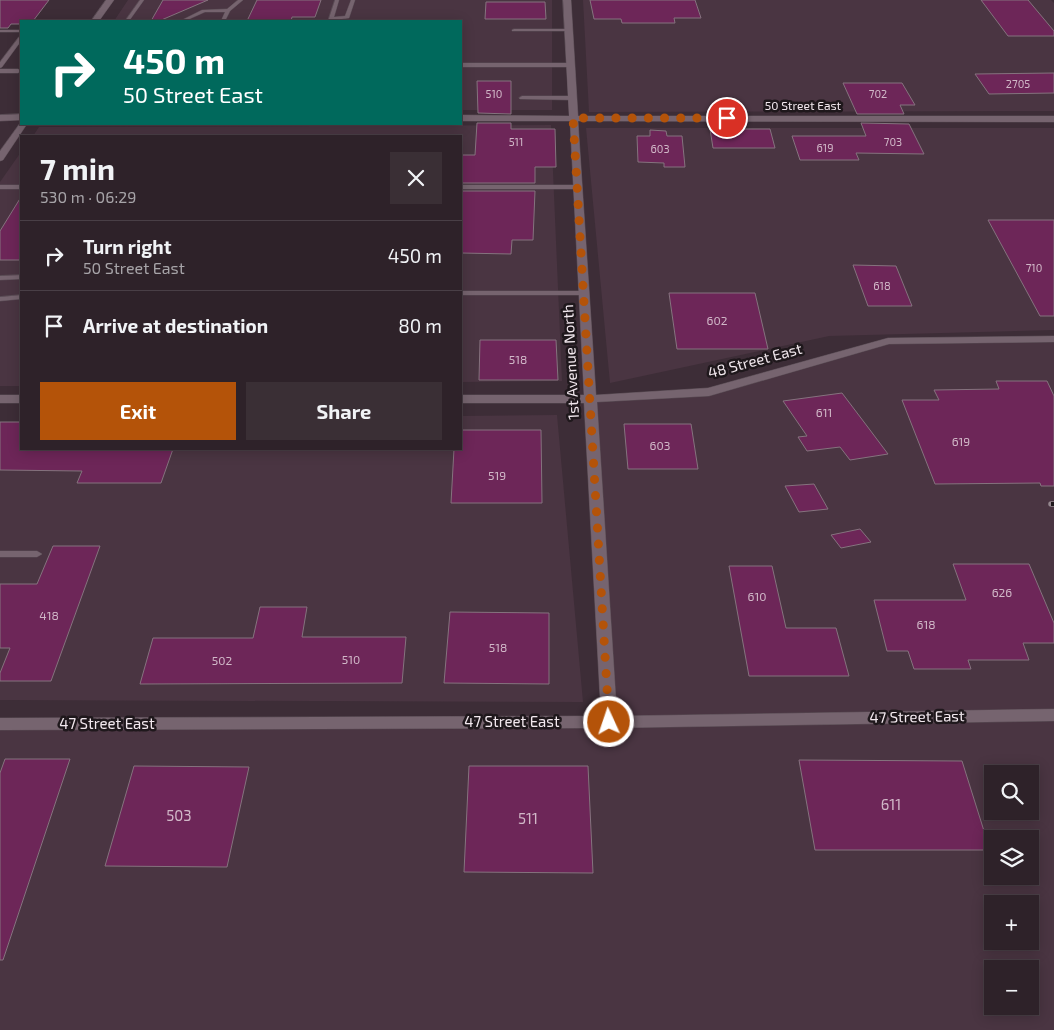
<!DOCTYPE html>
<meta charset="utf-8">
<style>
:root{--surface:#2e2229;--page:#3a2f35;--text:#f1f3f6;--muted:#a7a4a8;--line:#493f46;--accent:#b45309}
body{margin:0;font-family:"Exo 2",sans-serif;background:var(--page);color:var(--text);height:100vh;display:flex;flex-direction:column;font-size:19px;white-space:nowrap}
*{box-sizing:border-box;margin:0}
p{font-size:16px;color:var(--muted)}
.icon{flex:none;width:28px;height:28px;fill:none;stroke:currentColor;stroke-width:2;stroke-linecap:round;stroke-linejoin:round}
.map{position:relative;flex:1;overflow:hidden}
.side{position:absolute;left:20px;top:135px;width:442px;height:315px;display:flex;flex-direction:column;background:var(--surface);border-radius:0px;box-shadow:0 2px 12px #0003,0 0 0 1px var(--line)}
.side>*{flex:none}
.hud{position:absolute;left:20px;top:20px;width:442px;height:105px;border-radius:0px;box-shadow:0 2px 12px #0003,0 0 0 1px var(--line);background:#00695c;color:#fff;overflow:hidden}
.controls{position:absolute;left:984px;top:765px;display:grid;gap:10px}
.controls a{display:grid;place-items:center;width:55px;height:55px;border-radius:0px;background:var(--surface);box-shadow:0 2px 12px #0003,0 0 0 1px var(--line);font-size:25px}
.pin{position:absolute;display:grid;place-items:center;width:42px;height:42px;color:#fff;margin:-21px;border:2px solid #fff;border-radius:50%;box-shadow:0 1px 5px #0007}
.me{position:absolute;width:55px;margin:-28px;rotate:357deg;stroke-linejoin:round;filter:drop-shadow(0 0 4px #0008)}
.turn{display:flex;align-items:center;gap:18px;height:105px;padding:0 20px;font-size:22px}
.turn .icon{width:65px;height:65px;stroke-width:2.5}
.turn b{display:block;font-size:35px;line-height:42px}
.round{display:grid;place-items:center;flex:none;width:52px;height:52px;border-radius:0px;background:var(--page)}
.headline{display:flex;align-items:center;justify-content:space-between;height:85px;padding:0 20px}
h1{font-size:30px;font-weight:700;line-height:38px}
.action{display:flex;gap:10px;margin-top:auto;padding:10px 20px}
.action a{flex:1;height:58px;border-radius:0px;background:var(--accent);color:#fff;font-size:20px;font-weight:700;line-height:58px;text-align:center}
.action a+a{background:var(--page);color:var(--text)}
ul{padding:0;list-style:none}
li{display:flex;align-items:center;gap:15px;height:70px;padding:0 20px;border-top:1px solid var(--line)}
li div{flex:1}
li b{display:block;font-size:19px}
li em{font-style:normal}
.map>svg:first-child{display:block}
.built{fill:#4a3542;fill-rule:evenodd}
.building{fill:#6d2658;stroke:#85737e}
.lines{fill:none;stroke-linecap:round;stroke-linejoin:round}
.service-casing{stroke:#594c54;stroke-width:1}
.minor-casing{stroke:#594c54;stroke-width:1}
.tertiary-casing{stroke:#594c54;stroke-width:1}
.service{fill:#76646f;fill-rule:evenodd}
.minor{fill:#76646f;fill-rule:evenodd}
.tertiary{fill:#76646f;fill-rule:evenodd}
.rail-casing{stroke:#94878f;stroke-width:5.5}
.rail{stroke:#1f181c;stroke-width:4;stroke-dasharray:11;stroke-linecap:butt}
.route{stroke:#b45309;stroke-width:9;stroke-dasharray:0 16.2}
.labels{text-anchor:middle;stroke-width:5;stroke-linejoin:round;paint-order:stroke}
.far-number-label{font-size:11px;fill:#d1b8c8}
.far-street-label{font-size:12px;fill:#f2e8ee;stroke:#1f181c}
.number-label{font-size:12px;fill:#d1b8c8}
.street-label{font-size:15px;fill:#f2e8ee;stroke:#1f181c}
.near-number-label{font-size:15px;fill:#d1b8c8}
</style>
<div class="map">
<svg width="1054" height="1030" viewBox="0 0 1054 1030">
<rect width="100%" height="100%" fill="#3d2d37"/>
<!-- built -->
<path class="built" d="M128,0H552V110H461V21H114Z
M583,0H1051L1054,3V111L589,112Z
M551,125L562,381L461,382V136H33L39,127Z
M586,128H1054V330L829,336L610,383Z
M21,152V386H0V182Z
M1054,339V1030H0V724L609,722L589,399L709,392L888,341ZM992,774H1030V811H992ZM992,839H1030V876H992ZM992,904H1030V941H992ZM992,969H1030V1006H992Z
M557,415L583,702L0,700V422H21V449H461V416Z"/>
<!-- building -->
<path class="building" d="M0,0H49L33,21H21V24H11L8,28H0Z
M163,0H208L159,21H151Z
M257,0H321L315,17H292L291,21H247Z
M590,0H695L701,18H674L675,23H622L621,19H594Z
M981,0H1028L1054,31V36H1008Z
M486,2H545L546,19H485Z
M1054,73V93L989,94L975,74Z
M477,81H511V114L478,113Z
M843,83H902L915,105H900L904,114H857Z
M477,123H511V129H555L556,167H535V183H461V155H475Z
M861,123L909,124L924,154L856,153L859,160H800L792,136H866Z
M710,129H770L775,148H713Z
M650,130L666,131L667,136H682L685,167H664V163L638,162L637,136H650Z
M461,191H535L533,240H512L511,254L461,253Z
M21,197V260H0V231Z
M988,220H1054V316H1040Z
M853,265L896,266L912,306H868Z
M669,293H755L768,349H677Z
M480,340H556L558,380H479Z
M996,381H1047L1054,396V486H1041L1040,483L935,484L902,400H939L934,390L999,389Z
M842,393L867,426L888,454L850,460L840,447L807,451L798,437L807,436L783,401Z
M0,422H21V449H173L161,483H77L82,471L0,470Z
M624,424H691L698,469H628Z
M461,430H541L542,503H451L454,449H461Z
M814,484L828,509L799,512L785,486Z
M860,529L871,542L841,548L831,535Z
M53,546H100L51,681H0V673L10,648H0V584H37Z
M953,564H1029L1054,623V643H1023L1029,660H968L971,669H914L908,651H887L874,600H966Z
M729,566H772L786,628H836L849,676H749Z
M260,607H307L302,637H406L402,683L140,684L153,638H253Z
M450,612L549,613V684L444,683Z
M5,759H70L3,960H0V773Z
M799,760L962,761L990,850H815Z
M134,766L249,767L227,867L105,866Z
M469,766H588L593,873L464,872Z"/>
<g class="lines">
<!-- service casing -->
<g class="service-casing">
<path id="service" d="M140,0H144L129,21H125Z
M238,0H243L230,11L225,21H221L225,12H205L185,21H180L202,10L227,9Z
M335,0H339L334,17L345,16L351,0H355L349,18L328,21Z
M514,29H568L570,30L568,31H512V30Z
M0,30H21V32H0Z
M19,37H21V41L2,67L0,68V62Z
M461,63H570L573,65L570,67H461Z
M0,69H18L21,71L18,73H0Z
M522,96H572L575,98L572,100L520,99L519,98Z
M0,185H21V189H0Z
M461,185H577L580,187L577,189H461Z
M21,275V279L0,280V276Z
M461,291H583L587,293L583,295H461Z
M21,295V299L0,301V297Z
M0,551H37L42,554L37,557H0Z"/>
</g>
<!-- minor casing -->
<g class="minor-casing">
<path id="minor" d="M563,0H571L578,116H1054V122L578,121L596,395L708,388L888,338L1054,336V342L889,344L709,396L597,402L617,716L1054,709V721L609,728L0,730V718L601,716L584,403H461V395H584L570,121H461V115L569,116Z
M21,114V120L0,121V115Z
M0,395H21V403H0Z"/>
</g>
<!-- tertiary casing -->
<g class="tertiary-casing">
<path id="tertiary" d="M106,0H114L99,21H91Z
M21,122V124H27L3,160L0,161V151Z"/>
</g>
<!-- service -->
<use href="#service" class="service"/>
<!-- minor -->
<use href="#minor" class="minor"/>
<!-- tertiary -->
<use href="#tertiary" class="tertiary"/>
<!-- rail casing -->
<g class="rail-casing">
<path id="rail" d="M1051,504H1054"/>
</g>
<!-- rail -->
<use href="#rail" class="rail"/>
</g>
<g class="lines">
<!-- route -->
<path class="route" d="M609,722L573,118H727"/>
</g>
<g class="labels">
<!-- far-number labels -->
<g class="far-number-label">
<text x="1018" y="88">2705</text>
<text x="494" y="98">510</text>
<text x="878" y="98">702</text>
<text x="516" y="146">511</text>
<text x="893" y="146">703</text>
<text x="825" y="152">619</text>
<text x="660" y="153">603</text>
<text x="1034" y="272">710</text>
<text x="882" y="290">618</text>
</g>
<!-- far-street labels -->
<g class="far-street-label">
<text x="803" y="110">50 Street East</text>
</g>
<!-- number labels -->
<g class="number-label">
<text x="717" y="325">602</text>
<text x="518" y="364">518</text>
<text x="824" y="417">611</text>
<text x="961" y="446">619</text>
<text x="660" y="450">603</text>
<text x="497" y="480">519</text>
<text x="1002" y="597">626</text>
<text x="757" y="601">610</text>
<text x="49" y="620">418</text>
<text x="926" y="629">618</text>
<text x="498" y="652">518</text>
<text x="351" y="664">510</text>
<text x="222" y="665">502</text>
</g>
<!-- street labels -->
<g class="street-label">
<text transform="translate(755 361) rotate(-15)" y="5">48 Street East</text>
<text transform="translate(571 362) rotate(-93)" y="5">1st Avenue North</text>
<text transform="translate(917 717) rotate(-1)" y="5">47 Street East</text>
<text x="512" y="727">47 Street East</text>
<text x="107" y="729">47 Street East</text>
</g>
<!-- near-number labels -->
<g class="near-number-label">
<text x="891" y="810">611</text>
<text x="179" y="821">503</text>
<text x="528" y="824">511</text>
</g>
</g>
</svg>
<div class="controls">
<a><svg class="icon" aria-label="search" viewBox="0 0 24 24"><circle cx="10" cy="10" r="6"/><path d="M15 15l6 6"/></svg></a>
<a><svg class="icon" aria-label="layers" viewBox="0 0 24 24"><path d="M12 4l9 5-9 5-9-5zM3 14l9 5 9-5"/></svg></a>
<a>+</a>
<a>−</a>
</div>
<div class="pin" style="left:727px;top:118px;background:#d93025"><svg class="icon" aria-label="arrive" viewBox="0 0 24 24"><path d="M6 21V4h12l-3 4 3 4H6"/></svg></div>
<svg class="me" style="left:609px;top:722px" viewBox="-20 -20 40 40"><circle r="17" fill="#b45309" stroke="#fff" stroke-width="3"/><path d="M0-11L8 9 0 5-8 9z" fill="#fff"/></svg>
<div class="hud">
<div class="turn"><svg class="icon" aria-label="right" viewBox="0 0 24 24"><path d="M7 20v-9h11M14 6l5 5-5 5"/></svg><div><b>450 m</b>50 Street East</div></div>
</div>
<section class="side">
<div class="headline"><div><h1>7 min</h1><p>530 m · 06:29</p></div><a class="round"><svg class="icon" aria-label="close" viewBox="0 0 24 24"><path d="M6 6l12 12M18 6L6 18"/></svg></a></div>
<ul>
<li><svg class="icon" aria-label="right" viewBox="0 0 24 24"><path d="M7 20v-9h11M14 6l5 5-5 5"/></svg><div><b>Turn right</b><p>50 Street East</p></div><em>450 m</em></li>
<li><svg class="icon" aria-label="arrive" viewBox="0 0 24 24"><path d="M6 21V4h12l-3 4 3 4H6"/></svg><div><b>Arrive at destination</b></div><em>80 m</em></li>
</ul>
<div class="action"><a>Exit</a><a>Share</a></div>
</section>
</div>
